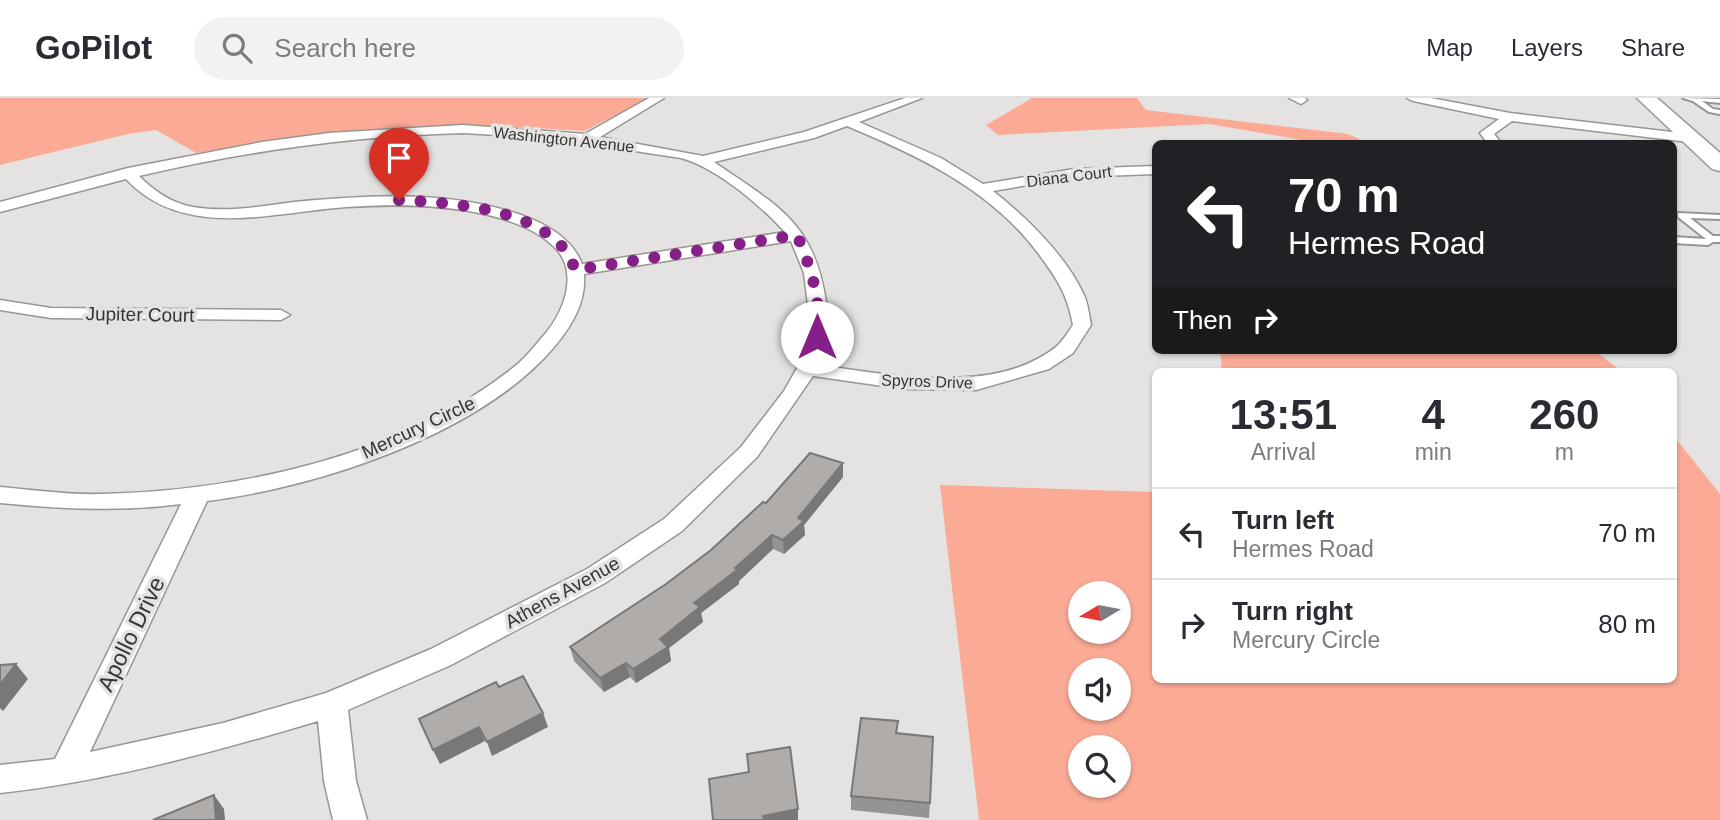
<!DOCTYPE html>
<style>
:root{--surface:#fff;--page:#f2f2f3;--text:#2b2b33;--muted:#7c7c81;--line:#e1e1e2}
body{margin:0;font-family:Helvetica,sans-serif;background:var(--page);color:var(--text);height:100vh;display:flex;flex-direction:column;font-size:26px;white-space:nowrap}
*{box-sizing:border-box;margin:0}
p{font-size:23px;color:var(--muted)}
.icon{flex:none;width:38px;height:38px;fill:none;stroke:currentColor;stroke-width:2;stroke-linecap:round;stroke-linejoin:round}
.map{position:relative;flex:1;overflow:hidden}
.details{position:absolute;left:1152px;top:270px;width:525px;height:315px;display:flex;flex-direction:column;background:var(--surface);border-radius:10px;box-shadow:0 2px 5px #0004}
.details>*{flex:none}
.guide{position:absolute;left:1152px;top:42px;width:525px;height:214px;border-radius:10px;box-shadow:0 2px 5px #0004;background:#202124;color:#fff;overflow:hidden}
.needle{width:46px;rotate:260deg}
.controls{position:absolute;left:1068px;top:483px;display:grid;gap:14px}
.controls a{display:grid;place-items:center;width:63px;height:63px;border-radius:50%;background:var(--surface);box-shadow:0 2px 5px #0004;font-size:35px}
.pin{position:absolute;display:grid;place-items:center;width:60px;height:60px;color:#fff;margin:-72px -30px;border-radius:50% 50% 50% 0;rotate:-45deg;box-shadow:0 0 7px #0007}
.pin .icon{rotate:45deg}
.me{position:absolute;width:77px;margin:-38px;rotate:0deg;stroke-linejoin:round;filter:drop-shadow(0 0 5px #0008)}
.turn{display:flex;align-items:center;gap:24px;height:147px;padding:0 21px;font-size:32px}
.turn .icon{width:91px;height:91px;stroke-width:2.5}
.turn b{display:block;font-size:49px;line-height:60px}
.then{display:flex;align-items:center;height:66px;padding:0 21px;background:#0003;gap:14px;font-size:26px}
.eta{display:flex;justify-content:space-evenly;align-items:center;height:119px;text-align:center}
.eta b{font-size:42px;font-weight:700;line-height:49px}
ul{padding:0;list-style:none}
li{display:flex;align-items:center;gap:21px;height:91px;padding:0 21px;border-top:2px solid var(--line)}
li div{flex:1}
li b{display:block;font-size:26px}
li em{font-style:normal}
header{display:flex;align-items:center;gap:42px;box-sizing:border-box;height:98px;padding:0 35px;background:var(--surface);border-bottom:2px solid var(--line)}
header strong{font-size:33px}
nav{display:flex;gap:38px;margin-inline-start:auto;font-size:24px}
.search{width:490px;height:63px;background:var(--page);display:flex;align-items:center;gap:18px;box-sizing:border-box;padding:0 24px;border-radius:38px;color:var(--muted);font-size:26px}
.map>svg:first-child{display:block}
.green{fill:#fbaa96;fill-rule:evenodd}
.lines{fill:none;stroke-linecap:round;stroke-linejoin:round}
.service-casing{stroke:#989693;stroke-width:4}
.minor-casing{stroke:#989693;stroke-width:3}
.primary-casing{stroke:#989693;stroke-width:3}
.service{fill:#fff;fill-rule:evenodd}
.minor{fill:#fff;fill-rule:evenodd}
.primary{fill:#fff;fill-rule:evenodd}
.wall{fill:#969492}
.shaded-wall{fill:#7a7877}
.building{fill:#afacaa;stroke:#7a7877;stroke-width:2}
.route{stroke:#862088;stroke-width:12;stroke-dasharray:0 21.6}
.labels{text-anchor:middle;stroke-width:7;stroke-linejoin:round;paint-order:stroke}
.far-street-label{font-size:16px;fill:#353533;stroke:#e5e3e1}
.street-label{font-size:19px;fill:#353533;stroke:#e5e3e1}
.near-street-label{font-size:23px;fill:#353533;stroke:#e5e3e1}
</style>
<header>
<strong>GoPilot</strong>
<div class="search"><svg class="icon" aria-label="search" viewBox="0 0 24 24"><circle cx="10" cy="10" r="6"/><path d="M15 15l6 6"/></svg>Search here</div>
<nav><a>Map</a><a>Layers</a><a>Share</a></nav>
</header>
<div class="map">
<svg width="1720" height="722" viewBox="0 0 1720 722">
<rect width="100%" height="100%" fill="#e5e3e1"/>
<!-- green -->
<path class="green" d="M0,0H650L584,33L506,28L402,29L327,35L196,55L156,32L128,36L0,67Z
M1032,0H1137L1146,12L1348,36L1368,45H1320L1209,26L998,37L986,27Z
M1220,252H1594L1621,273H1222Z
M1673,337L1720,396V722H979L940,387L1155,394V581H1673ZM1080,495H1118V534H1080ZM1118,572V611H1080V572ZM1118,649V688H1080V649Z"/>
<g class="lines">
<!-- service casing -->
<g class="service-casing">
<path id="service" d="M1683,0L1720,1V5L1702,3L1713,11L1720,12V16L1709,14L1693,3Z
M1678,115L1720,117V121L1690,120L1713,138H1720V144H1713L1708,147L1673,145V139L1706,141L1678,119Z"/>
</g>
<!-- minor casing -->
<g class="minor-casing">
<path id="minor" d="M649,0H664L600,39L703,58L804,34L905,0H922L859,24L941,60L983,86L1074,71L1155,68V76L1074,79L993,93C1026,119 1065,157 1083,195C1088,205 1089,216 1091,227L1073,255L1049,271L976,292L904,291L813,278L757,359L682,433L605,485L451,567L348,612L356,683L367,722H333L324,683L318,623C214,654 109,683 0,695V667L55,661L181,406C120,414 61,411 0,405V389C34,392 68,397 102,396C240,393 404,357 514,269C526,260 535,247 545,236C563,215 578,178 558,153C541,133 513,123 488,117C442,106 394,106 347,109C273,114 184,143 126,81L0,114V104L128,70L262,44L329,35L463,27L585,36ZM847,28C919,58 990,91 1038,155C1057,181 1067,195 1073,227C1068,234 1063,243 1056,249C994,298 891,277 819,267C829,248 829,225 826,204C814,123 776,107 714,64L814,40ZM463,35L549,40L681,60C717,70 760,107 785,134L582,166C572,140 546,126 521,117C448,92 370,97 294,104C261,108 227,115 193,109C171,105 154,93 139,78C246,53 352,38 463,35ZM791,143L804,175L810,223L805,256L784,293L741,349L664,421L587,471L431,551L326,595L223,625L90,654L207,403C319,389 481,336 555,248C573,226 586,204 584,176Z
M1289,0H1305L1307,2L1301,6Z
M1407,0H1431L1510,15L1689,36L1695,40L1689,44L1512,23L1494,36L1502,46H1488L1480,35L1499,21L1413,3Z
M0,202L51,210L281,212L290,217L281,222L51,220L0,212Z"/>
</g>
<!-- primary casing -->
<g class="primary-casing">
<path id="primary" d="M1637,0H1657L1720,55V73L1712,71Z"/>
</g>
<!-- service -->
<use href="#service" class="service"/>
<!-- minor -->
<use href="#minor" class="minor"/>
<!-- primary -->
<use href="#primary" class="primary"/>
</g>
<!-- wall -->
<path class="wall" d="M843,365V379L804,427L805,437L784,456L773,451L739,483V486L701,515L703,524L669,550L671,563L636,585L630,579L604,594L574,563L570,549L666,486L711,452L766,405Z
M898,623L897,635L930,705L929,720L851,712V698Z"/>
<!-- shaded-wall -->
<path class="shaded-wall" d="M843,365V379L804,427L805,437L784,456L783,442L798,420Z
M772,437L773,451L739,483V486L701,515L703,524L669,550L671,563L636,585L633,571L694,505L735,470Z
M626,565L630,579L604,594L600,580Z
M16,566L28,581L3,613L0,610V587Z
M543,615L548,629L492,658L487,644Z
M479,629L485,643L440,666L433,652Z
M214,697L224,711L225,722H216Z
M798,711V722H764L763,718Z"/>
<!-- building -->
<path class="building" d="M810,355L843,365L798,420L804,423L783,442L772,437L735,470L737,472L694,505L700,509L660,541L668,549L633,571L626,565L600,580L570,549L666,486L711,452L763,404L766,405Z
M16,566L0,587V567Z
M523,578L543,615L487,644L479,629L433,652L419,621L496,584L499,589Z
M861,620L898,623L896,635L933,639L930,705L851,698Z
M790,649L798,711L763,718L764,722H713L709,681L749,674L747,656Z
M214,697L216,722H153Z"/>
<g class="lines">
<!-- route -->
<path class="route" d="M399,102C450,105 531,109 566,153C570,158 573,166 575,172L797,137C811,170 822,203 817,239"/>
</g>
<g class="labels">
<!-- far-street labels -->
<g class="far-street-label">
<text transform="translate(564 41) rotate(6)" y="6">Washington Avenue</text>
<text transform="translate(1069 78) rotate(-7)" y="6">Diana Court</text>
<text transform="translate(927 283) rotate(2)" y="6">Spyros Drive</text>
</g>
<!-- street labels -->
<g class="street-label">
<text transform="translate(140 216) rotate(1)" y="7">Jupiter Court</text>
<text transform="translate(418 329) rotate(-25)" y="7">Mercury Circle</text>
<text transform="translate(562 494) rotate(-29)" y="7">Athens Avenue</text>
</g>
<!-- near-street labels -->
<g class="near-street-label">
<text transform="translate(131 536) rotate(-64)" y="8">Apollo Drive</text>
</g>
</g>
</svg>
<div class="controls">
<a><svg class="needle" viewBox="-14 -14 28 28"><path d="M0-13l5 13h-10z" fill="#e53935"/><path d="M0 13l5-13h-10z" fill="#7c7c81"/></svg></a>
<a><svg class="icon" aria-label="sound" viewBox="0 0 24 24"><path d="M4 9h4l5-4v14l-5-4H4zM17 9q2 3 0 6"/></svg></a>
<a><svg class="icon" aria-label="search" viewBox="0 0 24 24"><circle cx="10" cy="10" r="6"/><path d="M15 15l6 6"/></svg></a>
</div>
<div class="pin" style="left:399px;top:102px;background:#d93025"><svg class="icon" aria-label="arrive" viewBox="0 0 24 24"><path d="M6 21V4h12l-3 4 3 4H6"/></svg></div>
<svg class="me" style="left:817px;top:239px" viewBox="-20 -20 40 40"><circle r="19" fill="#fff"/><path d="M0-13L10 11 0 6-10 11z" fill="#862088"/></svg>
<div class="guide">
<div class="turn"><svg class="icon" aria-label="left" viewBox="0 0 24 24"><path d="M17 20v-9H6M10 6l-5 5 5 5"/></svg><div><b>70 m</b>Hermes Road</div></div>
<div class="then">Then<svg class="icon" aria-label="right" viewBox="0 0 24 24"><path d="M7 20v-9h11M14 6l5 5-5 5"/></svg></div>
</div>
<section class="details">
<div class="eta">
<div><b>13:51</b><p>Arrival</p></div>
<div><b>4</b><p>min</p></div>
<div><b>260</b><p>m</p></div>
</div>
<ul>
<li><svg class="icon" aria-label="left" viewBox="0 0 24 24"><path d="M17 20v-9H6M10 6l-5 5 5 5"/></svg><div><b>Turn left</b><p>Hermes Road</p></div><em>70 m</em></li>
<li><svg class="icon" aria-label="right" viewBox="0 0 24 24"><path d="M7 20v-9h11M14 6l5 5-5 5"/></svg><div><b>Turn right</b><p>Mercury Circle</p></div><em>80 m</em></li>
</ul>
</section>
</div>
